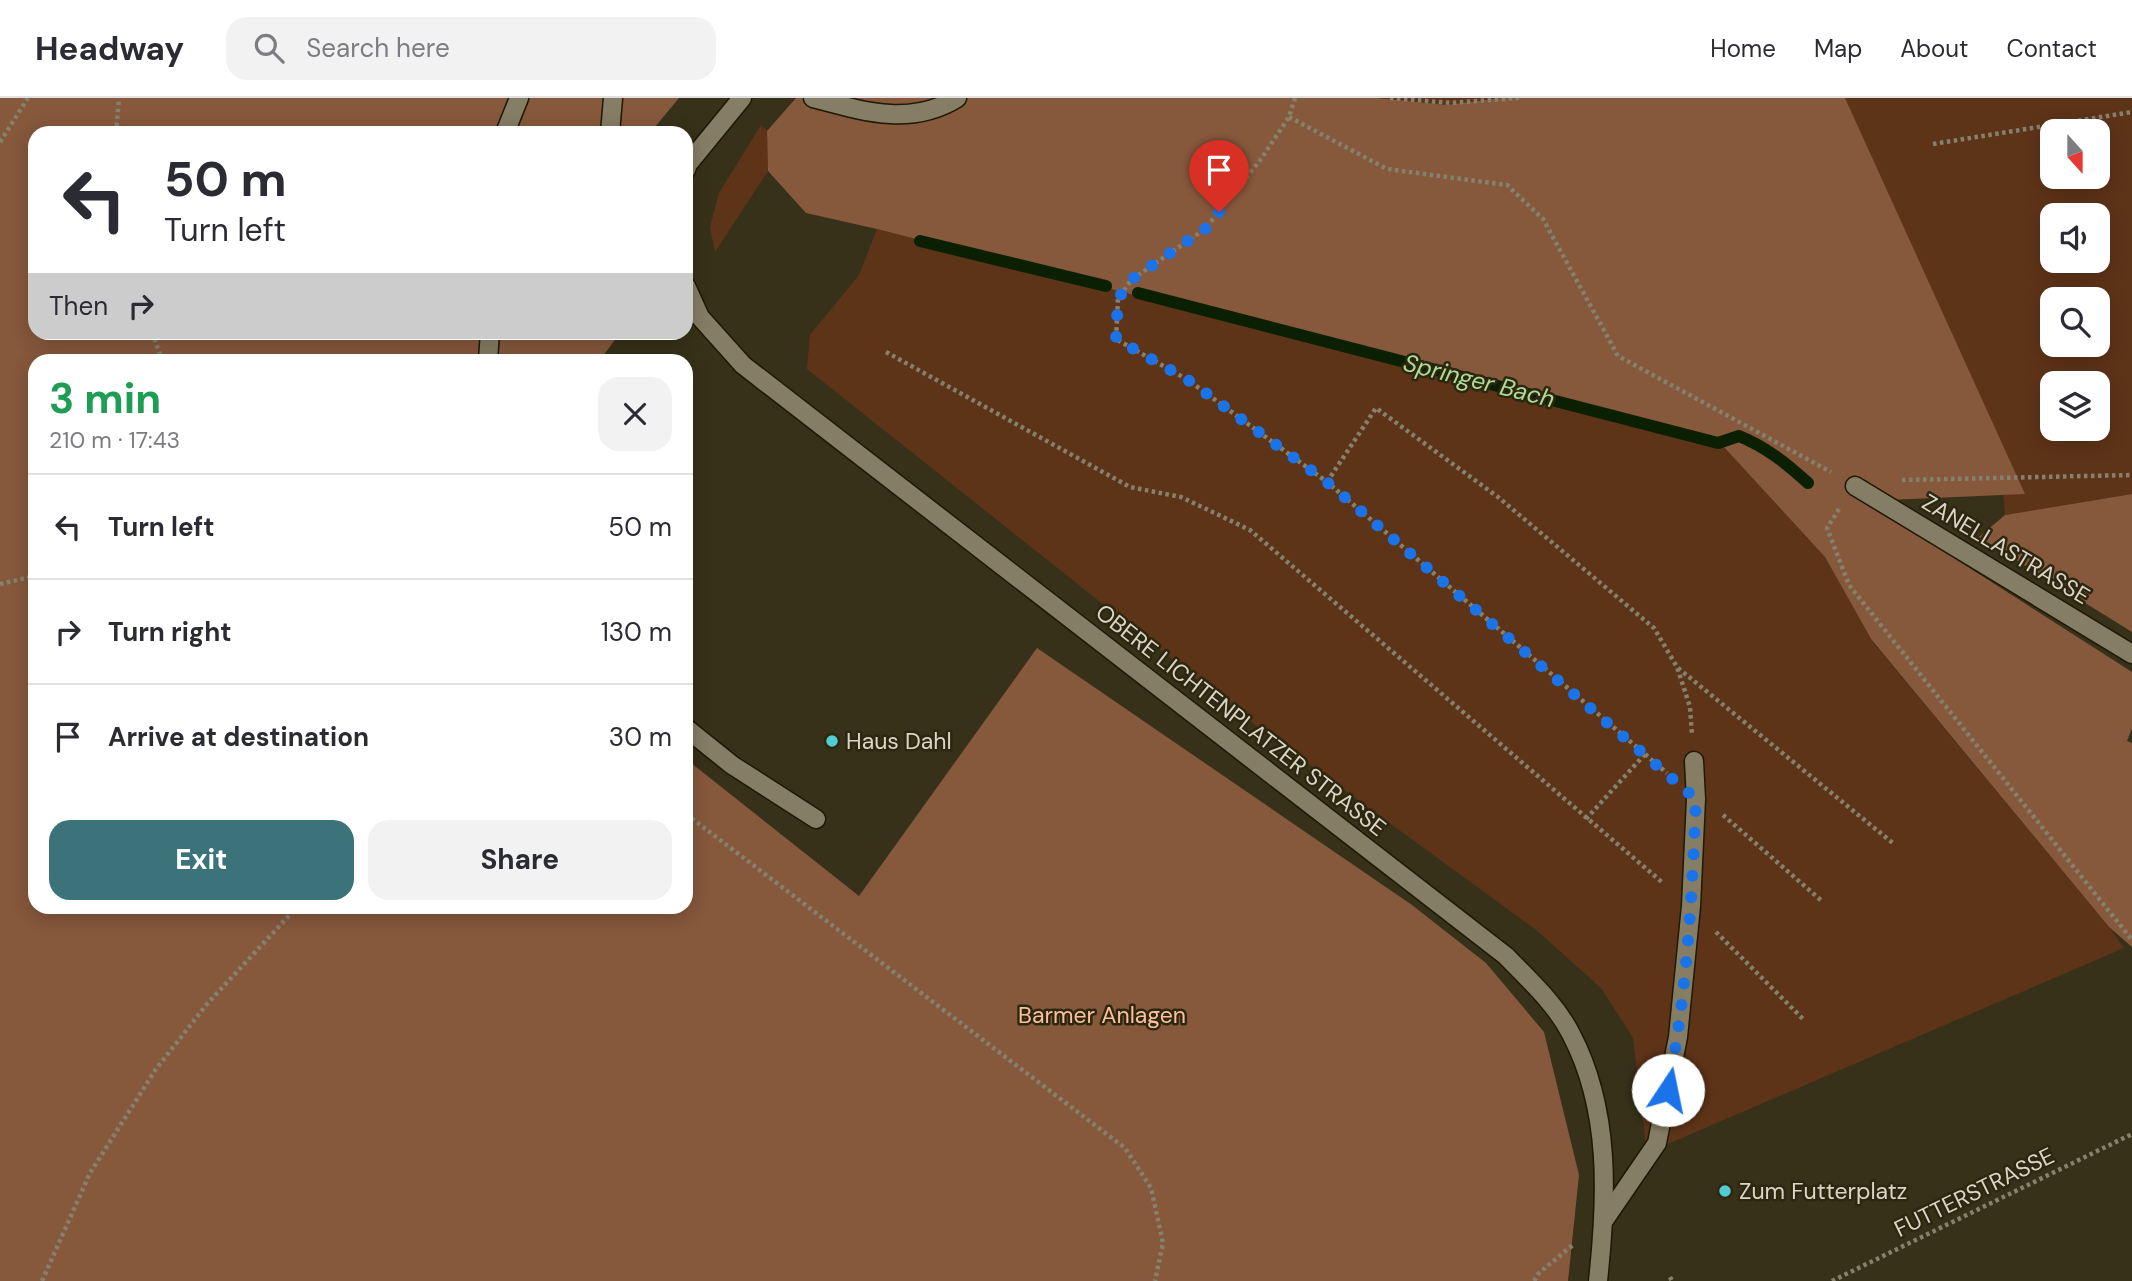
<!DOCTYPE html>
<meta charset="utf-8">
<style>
:root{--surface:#fff;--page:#f2f2f3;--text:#2b2b33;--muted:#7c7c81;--line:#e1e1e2;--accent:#3c737b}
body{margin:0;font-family:"DM Sans",sans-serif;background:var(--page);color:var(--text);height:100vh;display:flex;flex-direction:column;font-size:26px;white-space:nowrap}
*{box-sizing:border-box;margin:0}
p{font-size:23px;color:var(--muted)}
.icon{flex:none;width:38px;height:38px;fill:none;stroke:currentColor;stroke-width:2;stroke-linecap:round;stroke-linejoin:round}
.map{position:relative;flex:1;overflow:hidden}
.drawer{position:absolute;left:28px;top:256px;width:665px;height:560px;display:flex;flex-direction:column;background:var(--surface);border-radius:21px;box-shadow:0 4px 18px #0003}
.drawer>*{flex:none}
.hud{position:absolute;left:28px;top:28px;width:665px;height:214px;border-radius:21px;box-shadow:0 4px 18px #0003;background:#fff;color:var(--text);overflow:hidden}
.needle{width:46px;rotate:159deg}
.buttons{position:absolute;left:2040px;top:21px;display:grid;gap:14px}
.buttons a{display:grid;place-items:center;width:70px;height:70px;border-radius:14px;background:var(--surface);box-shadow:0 4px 18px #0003;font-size:35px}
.pin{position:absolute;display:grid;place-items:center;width:60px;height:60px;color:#fff;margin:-72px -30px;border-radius:50% 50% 50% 0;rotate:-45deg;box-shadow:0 0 7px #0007}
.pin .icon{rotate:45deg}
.me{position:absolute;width:77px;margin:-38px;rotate:11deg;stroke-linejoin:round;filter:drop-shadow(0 0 5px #0008)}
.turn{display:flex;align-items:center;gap:24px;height:147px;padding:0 21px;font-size:32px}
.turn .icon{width:91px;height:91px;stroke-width:2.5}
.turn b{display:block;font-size:49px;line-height:60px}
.then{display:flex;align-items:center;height:66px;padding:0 21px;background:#0003;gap:14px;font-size:26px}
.round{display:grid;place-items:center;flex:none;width:74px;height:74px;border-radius:21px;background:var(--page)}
.headline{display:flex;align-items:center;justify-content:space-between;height:119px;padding:0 21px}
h1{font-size:42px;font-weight:700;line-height:52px;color:#1e9e55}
.primary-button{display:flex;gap:14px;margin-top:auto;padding:14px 21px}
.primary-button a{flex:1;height:80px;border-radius:21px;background:var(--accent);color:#fff;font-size:28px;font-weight:700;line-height:80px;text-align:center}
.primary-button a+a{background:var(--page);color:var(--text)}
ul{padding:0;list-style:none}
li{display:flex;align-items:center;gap:21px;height:105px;padding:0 21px;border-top:2px solid var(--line)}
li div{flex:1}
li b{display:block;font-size:26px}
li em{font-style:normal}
header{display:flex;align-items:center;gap:42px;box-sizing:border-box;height:98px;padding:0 35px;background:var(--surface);border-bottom:2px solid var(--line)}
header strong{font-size:33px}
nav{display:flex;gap:38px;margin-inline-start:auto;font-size:24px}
.search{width:490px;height:63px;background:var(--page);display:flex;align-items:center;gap:18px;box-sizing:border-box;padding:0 24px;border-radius:21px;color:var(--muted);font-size:26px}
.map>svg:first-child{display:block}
.green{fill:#5e3418;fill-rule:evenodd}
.forest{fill:#86583c}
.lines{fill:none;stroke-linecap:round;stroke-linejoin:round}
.stream{stroke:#0b1f02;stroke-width:12}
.lane-casing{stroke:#1f1803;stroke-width:21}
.street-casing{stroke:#1f1803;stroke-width:21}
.secondary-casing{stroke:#1f1803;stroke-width:21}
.path{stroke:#86816d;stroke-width:4.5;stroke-dasharray:3.5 3.5;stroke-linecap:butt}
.lane{stroke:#857d64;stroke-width:18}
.street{stroke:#857d64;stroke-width:18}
.secondary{stroke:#857d64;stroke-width:18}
.route{stroke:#1a73e8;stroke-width:12;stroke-dasharray:0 21.6}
.poi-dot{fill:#51ccd3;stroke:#2d2710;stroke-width:2.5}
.labels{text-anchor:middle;stroke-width:5;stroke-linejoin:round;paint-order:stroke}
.street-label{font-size:23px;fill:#d9d5c7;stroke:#2d2710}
.poi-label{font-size:23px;fill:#d9d5c7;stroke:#2d2710;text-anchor:start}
.park-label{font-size:23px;fill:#fcc09d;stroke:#2d2710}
.water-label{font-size:24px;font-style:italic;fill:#addd99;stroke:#2d2710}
</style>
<header>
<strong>Headway</strong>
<div class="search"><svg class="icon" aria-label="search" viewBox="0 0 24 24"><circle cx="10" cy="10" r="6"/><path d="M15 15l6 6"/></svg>Search here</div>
<nav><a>Home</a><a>Map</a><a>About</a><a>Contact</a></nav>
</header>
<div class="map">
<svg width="2132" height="1183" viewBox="0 0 2132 1183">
<rect width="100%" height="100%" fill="#373119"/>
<!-- green -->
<path class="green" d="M1377,0H1502L1446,7Z
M1845,0H2132V396L2005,417L2002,382ZM2053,33H2098V79H2053ZM2053,117H2098V163H2053ZM2053,201H2098V247H2053ZM2053,285H2098V331H2053Z
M761,27L767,33L768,73L715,154L710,129L719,95Z
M877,131L1723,348L1825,459L1871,542L2109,829L2124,850L1647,1055L1633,940L1601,890L1535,831L1255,627L807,271L810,237L859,177Z"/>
<!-- forest -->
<path class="forest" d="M0,0H679L650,35H35V234L620,235L600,262H35V808H686V661L859,798L1037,550L1412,807L1486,865L1544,934L1579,1077L1568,1183H0Z
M796,0H1377L1446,7L1502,0H1845L2025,396L1865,403L2132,574V630L2127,643L2132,645V849L2109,829L1871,541L1825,459L1723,348L877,131L806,115L768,73L767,33Z
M2132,396V534L1979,439L2005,417Z"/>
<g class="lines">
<!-- stream -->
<path class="stream" d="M920,143L1106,188
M1138,195L1718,345L1739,338C1766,349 1786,365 1808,385"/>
<!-- lane casing -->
<g class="lane-casing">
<path id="lane" d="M813,0C862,13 910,29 957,0
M505,35L519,0
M610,35L613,0
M488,262L490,234
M686,630L732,667L816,721
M1605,1121L1657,1045L1678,939L1691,808L1696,701L1694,663"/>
</g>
<!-- street casing -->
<g class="street-casing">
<path id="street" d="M1855,388L2132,556"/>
</g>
<!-- secondary casing -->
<g class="secondary-casing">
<path id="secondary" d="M686,72L688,66L742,0
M686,188L700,219L743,267L1506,858C1529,882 1556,906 1571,936C1611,1012 1607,1100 1598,1183"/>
</g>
<!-- path -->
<path class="path" d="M1295,0L1289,19L1261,61L1205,131L1131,182L1118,201L1116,241L1188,282L1327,384L1667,675
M1390,0L1451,5L1519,0
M1289,19L1387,71L1507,87L1543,121L1618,258L1831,374
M116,35L119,0
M0,44L28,0
M1933,46L2132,14
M152,234L162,262
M886,254L1130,389L1181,399L1250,432L1663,785
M1902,382L2132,377
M1327,384L1376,310L1498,399L1654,530L1677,569L1690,609L1692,637
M1839,411L1827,430L1849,487L2132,842
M0,486L35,478
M1678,570L1894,746
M686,716L1125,1050L1151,1090L1163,1145L1155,1183
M1723,717L1823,804
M1586,721L1645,656
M1716,834L1804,922
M1670,1179L1672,1183
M42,1183L90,1075L156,971L207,906L298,808
M1534,1183L1539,1175L1574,1146
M1832,1183L2132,1036"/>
<!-- lane -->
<use href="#lane" class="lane"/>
<!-- street -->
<use href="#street" class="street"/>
<!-- secondary -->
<use href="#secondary" class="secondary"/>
</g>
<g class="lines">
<!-- route -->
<path class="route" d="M1219,114L1205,131L1131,182L1118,201L1116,241L1188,282L1327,384L1696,701C1692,798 1687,896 1668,992"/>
</g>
<!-- markers -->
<g class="poi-dot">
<circle cx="832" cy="643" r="7"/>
<circle cx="1725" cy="1093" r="7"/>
</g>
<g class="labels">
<!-- street labels -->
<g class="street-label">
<text transform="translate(2006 451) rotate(31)" y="8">ZANELLASTRASSE</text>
<text transform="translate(1241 622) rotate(38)" y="8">OBERE LICHTENPLATZER STRASSE</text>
<text transform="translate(1974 1094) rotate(-26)" y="8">FUTTERSTRASSE</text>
</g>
<!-- poi labels -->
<g class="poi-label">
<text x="846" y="651">Haus Dahl</text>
<text x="1739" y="1101">Zum Futterplatz</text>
</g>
<!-- park labels -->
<g class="park-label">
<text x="1102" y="925">Barmer Anlagen</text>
</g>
<!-- water labels -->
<g class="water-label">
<text transform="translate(1479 283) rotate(14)" y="8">Springer Bach</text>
</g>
</g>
</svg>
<div class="buttons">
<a><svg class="needle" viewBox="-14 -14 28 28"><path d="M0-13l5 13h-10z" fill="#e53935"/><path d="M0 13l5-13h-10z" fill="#7c7c81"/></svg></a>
<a><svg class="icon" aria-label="sound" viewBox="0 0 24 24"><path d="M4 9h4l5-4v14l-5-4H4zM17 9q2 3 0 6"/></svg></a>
<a><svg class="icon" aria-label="search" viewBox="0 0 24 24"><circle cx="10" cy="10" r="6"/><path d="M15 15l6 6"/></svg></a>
<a><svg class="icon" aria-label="layers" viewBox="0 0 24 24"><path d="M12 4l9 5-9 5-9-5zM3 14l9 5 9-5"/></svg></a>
</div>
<div class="pin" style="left:1219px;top:114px;background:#d93025"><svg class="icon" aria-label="arrive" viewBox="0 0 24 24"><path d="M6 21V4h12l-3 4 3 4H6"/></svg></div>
<svg class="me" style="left:1668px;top:992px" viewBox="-20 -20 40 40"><circle r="19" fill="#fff"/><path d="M0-13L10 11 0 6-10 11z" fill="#1a73e8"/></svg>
<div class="hud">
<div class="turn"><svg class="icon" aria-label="left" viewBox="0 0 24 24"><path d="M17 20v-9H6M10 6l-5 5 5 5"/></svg><div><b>50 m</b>Turn left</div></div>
<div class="then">Then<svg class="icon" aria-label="right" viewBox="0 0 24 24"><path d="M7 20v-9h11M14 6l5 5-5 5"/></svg></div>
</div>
<section class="drawer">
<div class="headline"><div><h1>3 min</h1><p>210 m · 17:43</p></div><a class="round"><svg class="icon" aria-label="close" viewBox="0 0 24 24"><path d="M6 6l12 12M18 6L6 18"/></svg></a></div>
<ul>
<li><svg class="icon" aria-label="left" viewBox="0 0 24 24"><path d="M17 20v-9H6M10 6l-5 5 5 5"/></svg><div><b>Turn left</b></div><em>50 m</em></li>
<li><svg class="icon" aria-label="right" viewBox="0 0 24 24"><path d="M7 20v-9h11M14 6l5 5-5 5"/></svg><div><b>Turn right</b></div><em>130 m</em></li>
<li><svg class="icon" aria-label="arrive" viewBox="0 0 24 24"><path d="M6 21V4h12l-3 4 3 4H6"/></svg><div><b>Arrive at destination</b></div><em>30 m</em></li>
</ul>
<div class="primary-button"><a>Exit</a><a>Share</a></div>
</section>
</div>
